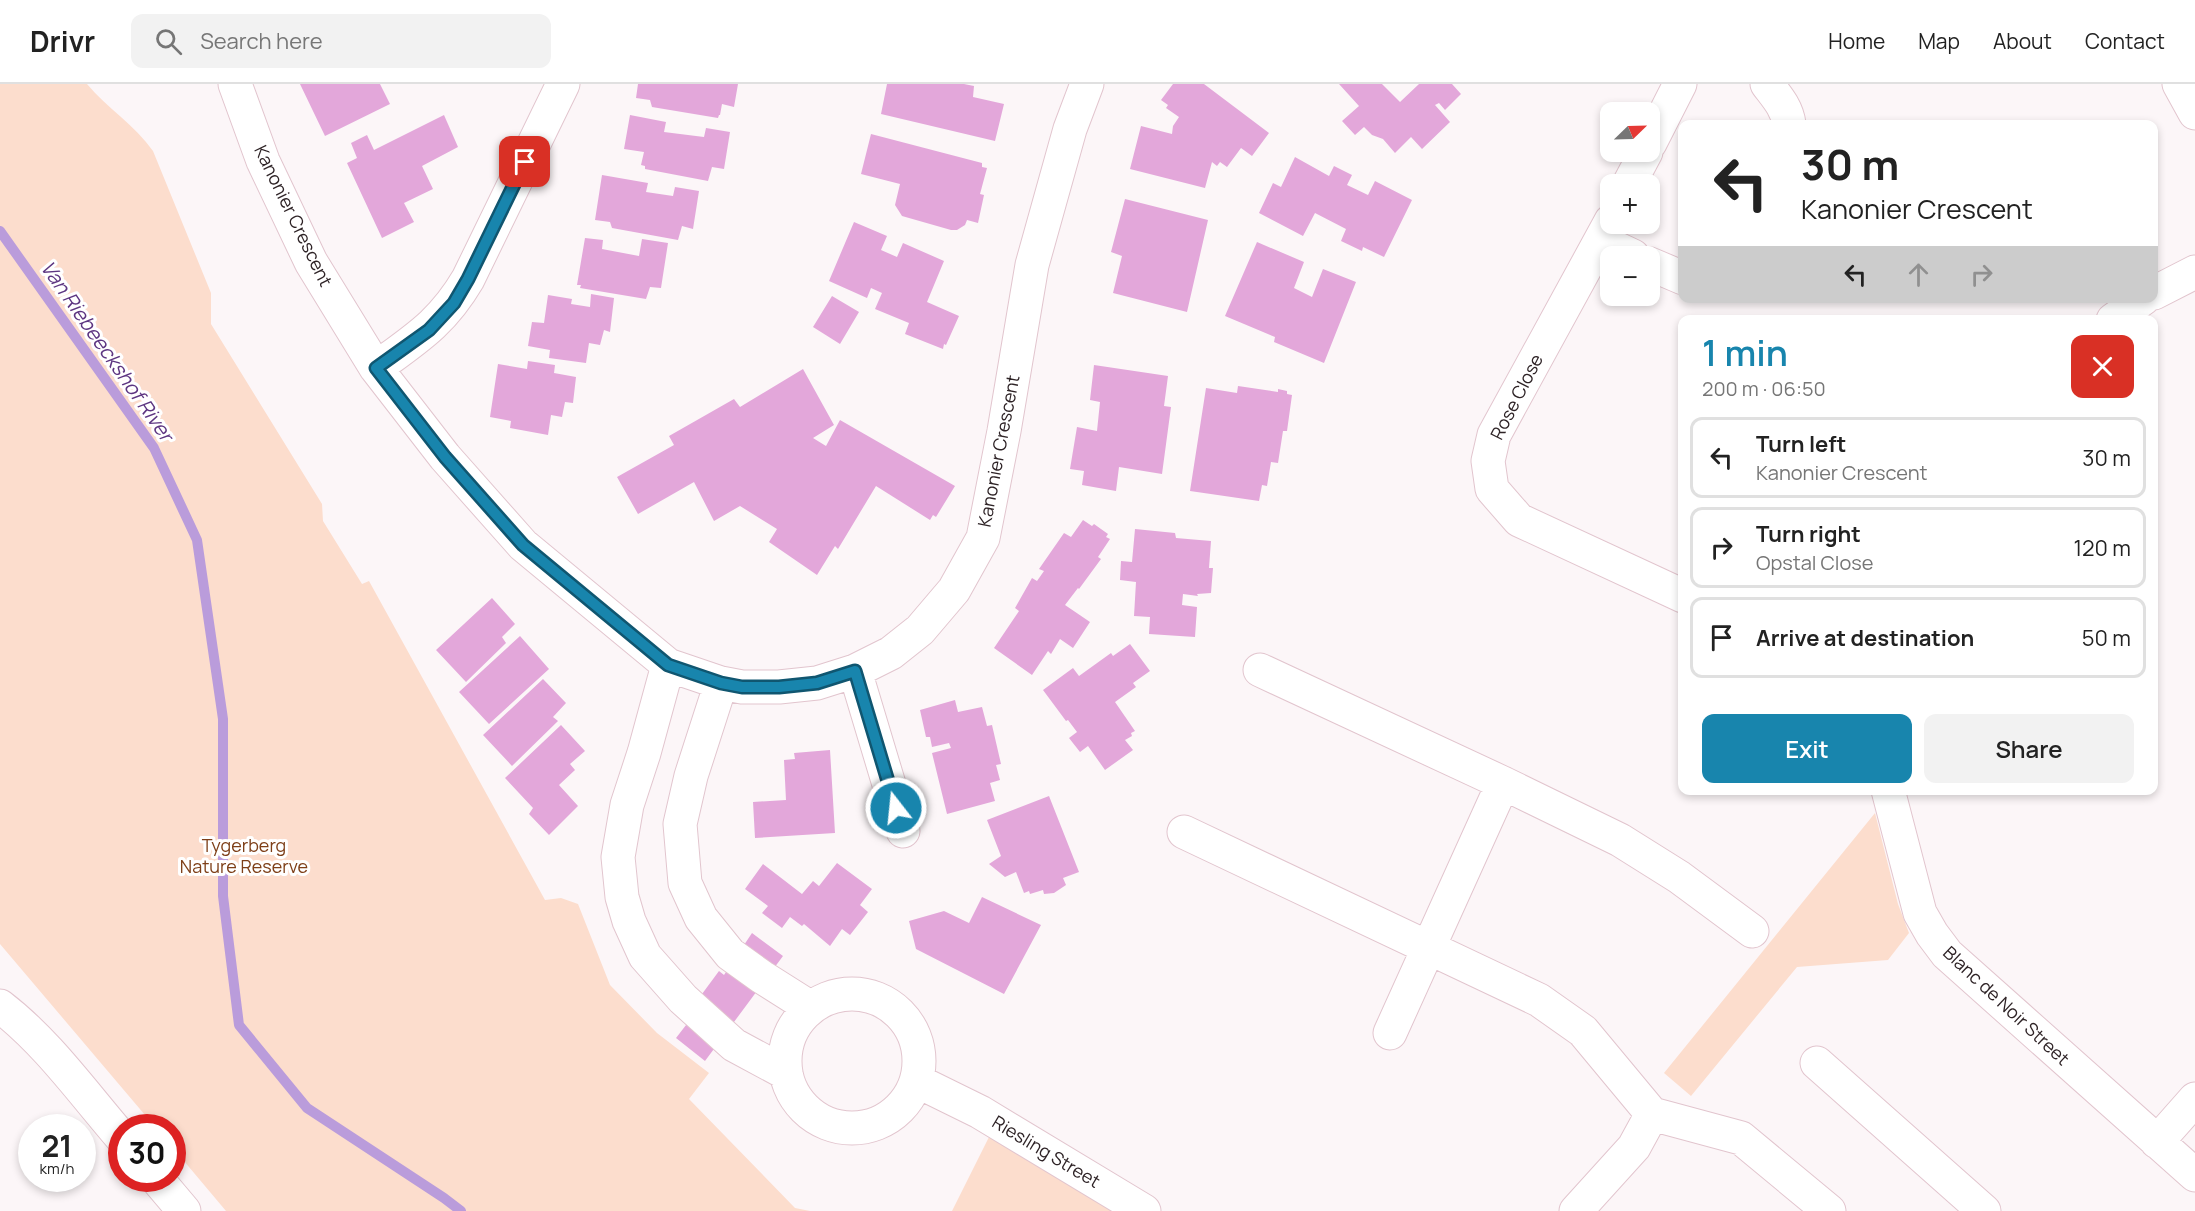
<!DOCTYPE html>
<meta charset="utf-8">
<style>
:root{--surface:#fff;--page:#f2f2f2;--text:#222;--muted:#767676;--line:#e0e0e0;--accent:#1885ad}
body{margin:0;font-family:Manrope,sans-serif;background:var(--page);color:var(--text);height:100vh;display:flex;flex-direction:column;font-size:22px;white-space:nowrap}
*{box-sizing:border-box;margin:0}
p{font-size:20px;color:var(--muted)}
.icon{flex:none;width:33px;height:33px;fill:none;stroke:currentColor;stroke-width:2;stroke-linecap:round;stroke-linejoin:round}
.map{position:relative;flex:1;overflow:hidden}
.sheet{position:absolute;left:1678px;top:231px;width:480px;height:480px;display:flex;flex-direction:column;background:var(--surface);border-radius:12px;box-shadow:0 3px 9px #0003}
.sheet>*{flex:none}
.hud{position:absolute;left:1678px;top:36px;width:480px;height:183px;border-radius:12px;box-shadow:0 3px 9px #0003;background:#fff;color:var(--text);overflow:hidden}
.needle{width:39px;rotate:67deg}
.fabs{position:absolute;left:1600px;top:18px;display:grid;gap:12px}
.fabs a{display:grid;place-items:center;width:60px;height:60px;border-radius:12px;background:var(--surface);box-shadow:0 3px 9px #0003;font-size:30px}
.speed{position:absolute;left:18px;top:1030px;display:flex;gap:12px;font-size:30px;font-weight:700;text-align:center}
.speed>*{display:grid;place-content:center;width:78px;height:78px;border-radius:50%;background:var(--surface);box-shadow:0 3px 9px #0003;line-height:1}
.speed small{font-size:15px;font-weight:400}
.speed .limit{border:9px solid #d22;background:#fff;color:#111}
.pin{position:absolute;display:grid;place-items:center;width:51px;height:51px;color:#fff;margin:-26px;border-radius:12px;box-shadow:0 3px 9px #0006}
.me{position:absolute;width:66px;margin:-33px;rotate:344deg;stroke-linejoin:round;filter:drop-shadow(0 0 4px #0008)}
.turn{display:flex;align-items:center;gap:21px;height:126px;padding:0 24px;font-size:27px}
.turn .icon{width:78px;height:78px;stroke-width:2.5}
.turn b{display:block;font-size:42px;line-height:51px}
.lanes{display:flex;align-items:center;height:57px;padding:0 24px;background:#0003;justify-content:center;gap:30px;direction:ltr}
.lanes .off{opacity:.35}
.round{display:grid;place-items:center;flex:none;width:63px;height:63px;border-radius:12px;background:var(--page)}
.overview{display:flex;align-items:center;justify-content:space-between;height:102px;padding:0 24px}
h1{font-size:36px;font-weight:600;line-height:45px;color:var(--accent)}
.primary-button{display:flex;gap:12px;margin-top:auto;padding:12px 24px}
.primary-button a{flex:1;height:69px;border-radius:12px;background:var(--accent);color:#fff;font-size:24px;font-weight:600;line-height:69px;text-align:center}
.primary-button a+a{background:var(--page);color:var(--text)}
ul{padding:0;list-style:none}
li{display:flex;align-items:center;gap:18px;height:81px;margin:0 12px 9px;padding:0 12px;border:3px solid var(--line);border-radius:12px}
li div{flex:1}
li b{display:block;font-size:22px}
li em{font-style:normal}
header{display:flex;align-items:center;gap:36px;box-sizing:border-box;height:84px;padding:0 30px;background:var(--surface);border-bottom:2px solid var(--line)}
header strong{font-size:28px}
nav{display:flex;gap:33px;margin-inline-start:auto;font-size:21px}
.search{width:420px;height:54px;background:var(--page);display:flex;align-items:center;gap:15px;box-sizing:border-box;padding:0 21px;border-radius:12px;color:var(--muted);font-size:22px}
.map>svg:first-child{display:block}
.green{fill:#fcddcd}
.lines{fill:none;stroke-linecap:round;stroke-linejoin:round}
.stream{stroke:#ba9cdb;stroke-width:10}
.building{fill:#e3a7da}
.street-casing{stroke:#e2c5ce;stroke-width:35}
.street{stroke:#fff;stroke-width:33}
.route-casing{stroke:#105670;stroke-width:15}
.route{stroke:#1885ad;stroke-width:10}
.labels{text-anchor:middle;stroke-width:6;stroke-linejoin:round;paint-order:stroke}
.street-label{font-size:18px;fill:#2e2326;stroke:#fff}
.park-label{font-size:18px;fill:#7e3f18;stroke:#fff}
.water-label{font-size:20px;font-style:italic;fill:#5d3581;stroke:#fff}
</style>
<header>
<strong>Drivr</strong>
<div class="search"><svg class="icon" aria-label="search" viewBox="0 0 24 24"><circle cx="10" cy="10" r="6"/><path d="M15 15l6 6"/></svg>Search here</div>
<nav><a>Home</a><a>Map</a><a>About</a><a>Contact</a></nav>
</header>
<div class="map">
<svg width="2195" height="1127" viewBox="0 0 2195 1127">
<rect width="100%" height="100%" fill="#fcf6f8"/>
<!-- green -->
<path class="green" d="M0,0H87C107,24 135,41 153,67L211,209V240L322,420L323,437L362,500L369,497L545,816L561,814L578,820L610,901L657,949L709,989L689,1015L795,1124L810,1127H226L173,1064L172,1044H156L0,860Z
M1875,729L1898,820L1909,849L1888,876L1797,883L1691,1012L1664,989Z
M989,1053L1112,1127H952Z"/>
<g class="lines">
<!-- stream -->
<path class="stream" d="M0,147L154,364L197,456L223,635V812L239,941L307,1024L444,1114L461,1127"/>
</g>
<!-- building -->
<path class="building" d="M300,0H380L390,20L325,52Z
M638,0H738L734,23L722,20L720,31H719L718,34L652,23L650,16L636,14Z
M887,0H964L974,2L973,13L1004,20L995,57L881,30Z
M1173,0H1204L1269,49L1252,72L1241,64L1227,83L1220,78L1217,82L1212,78L1205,104L1130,85L1141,42L1172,50L1173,42L1179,33L1166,24L1168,21L1161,16Z
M1339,0H1382L1400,18L1419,0H1452L1461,10L1445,26L1439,19L1435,21L1450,38L1422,65L1411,53L1395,69L1383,55L1372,51L1364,43L1355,51L1342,37L1359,22Z
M444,31L458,63L422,82L433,105L404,119L414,138L382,154L347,79L357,74L351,59L367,51L374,66Z
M630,31L666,38L664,48L704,53L706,44L730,48L724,85L712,83L708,97L645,85V82L641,81L644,68L624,65Z
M871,50L982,79V83L987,84L980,110L984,111L978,139L967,136L965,141L957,146H951L902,132L895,121L900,100L861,90Z
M1295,73L1329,92L1334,82L1352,91L1347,101L1368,111L1375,97L1412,116L1384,173L1363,163L1362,167L1341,157L1346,145L1315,129L1303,152L1259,129L1273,99L1281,103Z
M602,91L648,99L646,108L673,112L675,103L699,107L693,145L682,142L678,156L612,144L610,138L595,136Z
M1125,115L1208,136L1187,228L1113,209L1122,172L1111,168Z
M854,138L887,152L881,166L897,173L903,159L944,177L927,218L959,232L946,261L944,260L943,265L905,250L909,239L875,225L882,209L871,204L867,214L829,197Z
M585,154L603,156L602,165L639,172L642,155L668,159L661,204L650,203L646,215L580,204L581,201H577Z
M1257,158L1304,178L1294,204L1312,213L1323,185L1356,198L1324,279L1274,258L1275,253L1225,232Z
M591,210L614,214L610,248L604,246L600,261L589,259L586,279L549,274L550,266L528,262L532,238L544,239L548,211L572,215L571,220L590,223Z
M832,212L859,228L840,260L813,243Z
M528,277L555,281L554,289L576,293L573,319L565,318L562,333L551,331L548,351L510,344L511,337L490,333L498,280L527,285Z
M1094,281L1168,292L1164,322L1171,323L1162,390L1119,383L1116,407L1082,401L1084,387L1070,385L1077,343L1097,347L1100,318L1090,316Z
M803,285L834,341L813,354L826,362L840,336L955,402L936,433L933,431L930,436L876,402L838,465L835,462L817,491L769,458L777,445L740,422L714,437L694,398L638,430L617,393L674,361L669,352L734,315L740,323Z
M1238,302L1278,308V305L1287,307V310L1292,311L1287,347H1283L1278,379L1271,378L1267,402L1262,401L1259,417L1190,407L1206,304L1237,309Z
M1083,436L1092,442L1094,440L1108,450L1106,453L1110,455L1098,473L1101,475L1079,505L1078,504L1065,521L1090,538L1073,564L1060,555L1051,570L1048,567L1032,591L994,564L1019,527L1015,524L1032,494L1037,497L1044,487L1039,485L1064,449L1071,453Z
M1135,445L1175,449L1176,454L1211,457L1209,484H1213L1211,509L1197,510L1198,512L1183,510L1182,521L1197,523L1195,553L1149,550L1150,533L1134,532L1136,498L1120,496L1121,477L1132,478Z
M492,514L515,540L502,553L506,559L466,598L436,566Z
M520,552L549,585L489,640L459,608Z
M1130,560L1150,587L1133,599L1136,603L1115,618L1135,647L1131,649L1132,652L1125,656L1133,666L1105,686L1088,662L1080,668L1069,654L1077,648L1068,636L1066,637L1043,606L1073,584L1079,592L1111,569L1113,572Z
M543,595L566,619L553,633L558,637L512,682L483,651Z
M955,616L958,628L982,623L987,642L992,641L1001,680L996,681L1000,696L990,699L995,717L947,730L932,669L951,664L949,659L932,663L930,653H926L920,626Z
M561,641L585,667L570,680L575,686L559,701L578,722L549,751L529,730L533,724L505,694Z
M830,666L835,749L755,754L753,718L786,716L784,676L795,675L794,669Z
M1049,712L1079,788L1063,794L1066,801L1054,809L1044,810L1043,806L1030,810L1029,807L1024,809L1016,788L1005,793L989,780L1001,772L987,736Z
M837,779L872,805L860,821L868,828L850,851L842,845L830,862L804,840L802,842L790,833L782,844L762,829L768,822L745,805L763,780L802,810L813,797L819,802Z
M982,813L1041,841L1004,910L916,865L909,837L944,827L969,839Z
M752,849L783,872L705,977L676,954L707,914L702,910L719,887L724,891Z"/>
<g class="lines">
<!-- street casing -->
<g class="street-casing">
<path id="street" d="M235,0L263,77L311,178L376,284L445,373L523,461L668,581L721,599L742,603H779L817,599L855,587L891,569L920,546L954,506L983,454L1004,347L1032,181L1070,45L1087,0
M1767,0C1777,13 1787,24 1789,40
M2179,0L2195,29
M1650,59L1680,0
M1629,100L1646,68
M1611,137L1494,351L1488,377L1492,405L1519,436L1683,512
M1601,157L1633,172
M1650,180L1683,194
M2154,209L2195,188
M2113,236L2144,214
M376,284C417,254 442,239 468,195L563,0
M668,581L644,669L627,721L618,773L622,813L629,837L645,872L683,915L734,961L786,989
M1260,586L1503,699L1620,756L1679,793L1752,847
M855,587L903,747
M721,599L691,692L680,740L685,799L701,834L730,870L762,893L811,924
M1888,706L1920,829L1932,850L1947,870L2195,1091
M1184,748L1539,916L1583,947L1652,1030L1741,1054L1829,1127
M785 977a67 67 0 1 1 134 0a67 67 0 1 1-134 0Z
M0,922C47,958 83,1009 122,1054
M1390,949L1503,699
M1817,979L1984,1127
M917,997L980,1028L1144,1127
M2157,1058L2195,1015
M157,1095L184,1127
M1576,1127L1634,1063L1652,1030"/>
</g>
<!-- street -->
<use href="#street" class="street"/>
</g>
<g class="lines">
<!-- route casing -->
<g class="route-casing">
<path id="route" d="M525,78L468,195L454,219L429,246L376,284L445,373L523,461L668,581L721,599L742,603H779L817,599L855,587L896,724"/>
</g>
<!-- route -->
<use href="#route" class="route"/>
</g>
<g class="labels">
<!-- street labels -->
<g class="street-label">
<text transform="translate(293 132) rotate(64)" y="6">Kanonier Crescent</text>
<text transform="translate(1517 313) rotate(-63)" y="6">Rose Close</text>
<text transform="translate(999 367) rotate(-79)" y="6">Kanonier Crescent</text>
<text transform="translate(2006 922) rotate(43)" y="6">Blanc de Noir Street</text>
<text transform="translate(1046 1068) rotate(31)" y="6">Riesling Street</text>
</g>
<!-- park labels -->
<g class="park-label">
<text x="244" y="768">Tygerberg<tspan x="244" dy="21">Nature Reserve</tspan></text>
</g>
<!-- water labels -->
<g class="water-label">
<text transform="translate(107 267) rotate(55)" y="7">Van Riebeeckshof River</text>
</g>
</g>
</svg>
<div class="fabs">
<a><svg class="needle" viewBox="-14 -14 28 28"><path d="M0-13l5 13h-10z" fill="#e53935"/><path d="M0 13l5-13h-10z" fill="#767676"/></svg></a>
<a>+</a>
<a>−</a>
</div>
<div class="speed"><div>21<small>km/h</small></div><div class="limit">30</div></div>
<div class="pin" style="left:525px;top:78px;background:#d93025"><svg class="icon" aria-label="arrive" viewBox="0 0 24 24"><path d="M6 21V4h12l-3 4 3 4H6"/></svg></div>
<svg class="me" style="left:896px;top:724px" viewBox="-20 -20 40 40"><circle r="17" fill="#1885ad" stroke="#fff" stroke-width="3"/><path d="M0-11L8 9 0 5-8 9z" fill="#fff"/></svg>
<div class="hud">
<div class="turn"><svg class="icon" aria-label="left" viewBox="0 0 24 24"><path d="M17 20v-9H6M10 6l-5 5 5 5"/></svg><div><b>30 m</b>Kanonier Crescent</div></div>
<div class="lanes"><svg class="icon" aria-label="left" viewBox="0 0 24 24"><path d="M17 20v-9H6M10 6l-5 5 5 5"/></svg><svg class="icon off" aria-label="ahead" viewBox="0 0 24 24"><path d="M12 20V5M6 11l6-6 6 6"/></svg><svg class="icon off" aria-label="right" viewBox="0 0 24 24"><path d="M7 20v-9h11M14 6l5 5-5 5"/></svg></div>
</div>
<section class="sheet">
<div class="overview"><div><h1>1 min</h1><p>200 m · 06:50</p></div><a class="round" style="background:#d93025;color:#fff"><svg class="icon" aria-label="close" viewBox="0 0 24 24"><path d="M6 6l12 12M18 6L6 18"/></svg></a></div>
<ul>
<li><svg class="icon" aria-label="left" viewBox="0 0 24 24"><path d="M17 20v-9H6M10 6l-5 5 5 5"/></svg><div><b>Turn left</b><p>Kanonier Crescent</p></div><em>30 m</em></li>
<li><svg class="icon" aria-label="right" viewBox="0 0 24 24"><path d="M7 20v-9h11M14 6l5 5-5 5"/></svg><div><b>Turn right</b><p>Opstal Close</p></div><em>120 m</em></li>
<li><svg class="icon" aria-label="arrive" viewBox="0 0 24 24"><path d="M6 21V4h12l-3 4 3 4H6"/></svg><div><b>Arrive at destination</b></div><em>50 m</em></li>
</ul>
<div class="primary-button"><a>Exit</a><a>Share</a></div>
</section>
</div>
